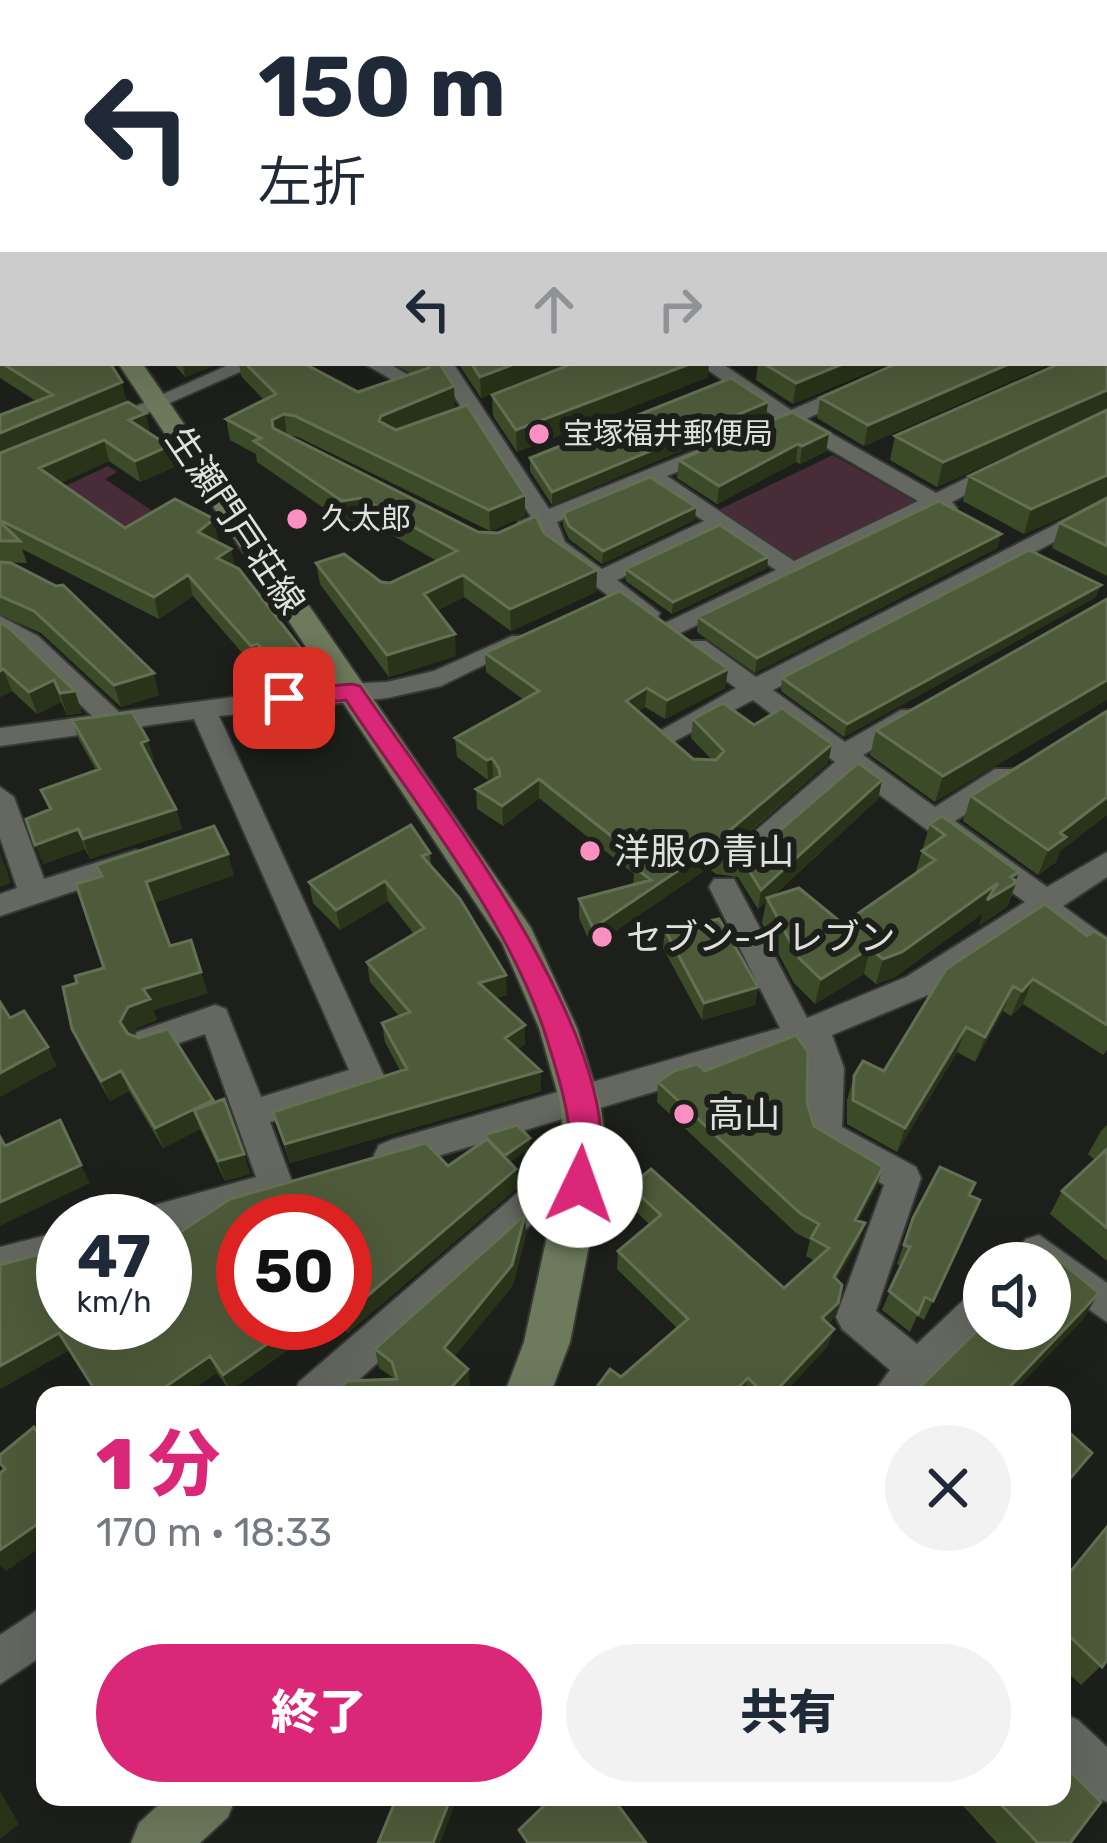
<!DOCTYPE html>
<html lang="ja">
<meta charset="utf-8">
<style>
:root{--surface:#fff;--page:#f2f2f3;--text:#1f2937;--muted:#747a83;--accent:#db2777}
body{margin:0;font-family:Rubik,"Noto Sans JP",sans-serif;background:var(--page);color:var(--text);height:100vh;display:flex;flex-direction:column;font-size:45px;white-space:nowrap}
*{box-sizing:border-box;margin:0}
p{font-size:39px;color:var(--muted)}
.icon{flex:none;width:66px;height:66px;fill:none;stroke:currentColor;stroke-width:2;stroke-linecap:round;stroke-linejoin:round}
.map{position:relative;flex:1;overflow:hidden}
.drawer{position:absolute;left:36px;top:1386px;width:1035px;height:420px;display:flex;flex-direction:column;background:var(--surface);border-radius:24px;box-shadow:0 12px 48px #0002}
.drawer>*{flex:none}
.guide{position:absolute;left:0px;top:0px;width:1107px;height:366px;box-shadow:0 12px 48px #0002;background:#fff;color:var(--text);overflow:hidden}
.fabs{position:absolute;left:963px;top:1242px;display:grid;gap:24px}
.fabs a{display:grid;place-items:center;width:108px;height:108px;border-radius:50%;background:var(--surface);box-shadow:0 12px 48px #0002;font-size:60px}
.speed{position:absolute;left:36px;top:1194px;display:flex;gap:24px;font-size:60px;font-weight:700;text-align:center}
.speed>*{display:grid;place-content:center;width:156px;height:156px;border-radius:50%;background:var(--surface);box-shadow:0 12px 48px #0002;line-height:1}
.speed small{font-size:30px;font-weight:400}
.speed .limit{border:18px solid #d22;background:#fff;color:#111}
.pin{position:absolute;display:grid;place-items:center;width:102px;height:102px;color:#fff;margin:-51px;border-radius:24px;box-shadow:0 6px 18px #0006}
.me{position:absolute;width:132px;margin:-66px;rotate:3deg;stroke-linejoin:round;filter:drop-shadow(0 0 9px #0008)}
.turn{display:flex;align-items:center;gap:42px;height:252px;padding:0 60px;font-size:54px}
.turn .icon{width:156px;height:156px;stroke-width:2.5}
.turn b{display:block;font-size:84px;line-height:102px}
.lanes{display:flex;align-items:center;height:114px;padding:0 60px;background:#0003;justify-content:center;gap:60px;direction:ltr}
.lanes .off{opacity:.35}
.round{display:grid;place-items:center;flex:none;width:126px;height:126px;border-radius:63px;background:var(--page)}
.head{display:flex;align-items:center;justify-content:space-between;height:204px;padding:0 60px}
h1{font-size:72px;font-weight:800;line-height:90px;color:var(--accent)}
.primary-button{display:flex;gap:24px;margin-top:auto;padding:24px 60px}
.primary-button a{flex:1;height:138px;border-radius:72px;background:var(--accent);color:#fff;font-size:48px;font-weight:800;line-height:138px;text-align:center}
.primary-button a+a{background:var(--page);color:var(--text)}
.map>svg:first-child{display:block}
.green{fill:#482c38}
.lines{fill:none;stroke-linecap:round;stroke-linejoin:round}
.lane-casing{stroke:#373935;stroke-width:5}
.street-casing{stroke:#373935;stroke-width:4}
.secondary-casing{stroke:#373935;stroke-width:4}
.lane{fill:#646861;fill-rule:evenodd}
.street{fill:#646861;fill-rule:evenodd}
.secondary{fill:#6d7a5c;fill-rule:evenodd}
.wall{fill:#3c4b27}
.shaded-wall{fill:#283319}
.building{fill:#4e5b3a;stroke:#647054;stroke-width:3}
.route{fill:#db2777;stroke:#8e194d;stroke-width:3}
.poi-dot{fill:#fc8fc1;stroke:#1d201a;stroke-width:4.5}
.labels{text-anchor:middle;stroke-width:12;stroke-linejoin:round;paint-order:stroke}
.far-poi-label{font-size:30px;fill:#dfe1dd;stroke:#1d201a;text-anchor:start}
.street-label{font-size:36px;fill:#dfe1dd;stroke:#1d201a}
.poi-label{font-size:36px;fill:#dfe1dd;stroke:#1d201a;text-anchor:start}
</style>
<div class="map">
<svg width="1107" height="1843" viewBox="0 0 1107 1843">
<rect width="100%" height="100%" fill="#1d201a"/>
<!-- green -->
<path class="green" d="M833,455L916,502L795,564L716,511Z
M108,466L117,472L105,479L154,512L134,544L57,490Z"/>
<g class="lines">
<!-- lane casing -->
<g class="lane-casing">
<path id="lane" d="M198,0H279L276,2Z
M449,0H455L456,3H450Z
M835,0H841L842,3H836Z"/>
</g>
<!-- street casing -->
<g class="street-casing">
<path id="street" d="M233,363H260L113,428L96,424Z
M363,363H388L427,386L410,390Z
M433,363H453L549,509L714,443L725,449L722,454L667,476L794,561L918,501L789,426L766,435H752V427L775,417L698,363H721L791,410L902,363H929L806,419L936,493L991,466L999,465L1010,471L952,502L957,508L954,513L935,511L672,637L663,634L660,629L663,624L776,570L719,531L617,580L660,613L657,618H639L547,551L537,530L518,532V522L531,517ZM649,484L704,521L602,569L565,542L557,522Z
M1107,498V514L773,690L845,742L901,710H919L923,716L919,722L863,755L935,807L995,769H1015L1019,776L1015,783L955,821L1047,887L1107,852V877L1063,906L1107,938V965L1044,928L1040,921L928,995L832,1035L844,1068L842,1127L916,1167L921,1178L876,1311L917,1344L971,1293L984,1288L985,1329L918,1395H872L890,1370L842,1329L836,1317L884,1185L813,1144C799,1116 815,1078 804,1047L391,1170L379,1165L374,1155L379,1145L391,1140L780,1028L709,887L714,879H734L807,1018L906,977L1025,902L854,776L750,867H730L726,860L730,853L835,762L753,700L673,742L664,745L651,736L736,688L688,653L685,647L688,641H706L756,677Z
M0,616L38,636L119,712L325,685L387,682L434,671L512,636H530L533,641L441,686L387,698L219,716L385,1078L381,1088L270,1122L294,1187L289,1198L165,1234V1221H137L142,1210L155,1205L256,1177L205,1034L148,1054L137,1050L132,1041L137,1032L215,1005L226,1009L261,1097L349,1070L194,719L0,746V728L92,716L20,646L0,633Z
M0,787L14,797L44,879L136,850L150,860L146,867L0,916V894L17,888L0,838Z
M586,1139L598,1144L603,1154L598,1164L342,1395H294L299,1382L574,1144Z
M63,1231V1263L0,1281V1247Z
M1039,1235L1107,1283V1322L1050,1282V1263H1009L1026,1239Z
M45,1605V1654L0,1684V1635Z
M1062,1713L1078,1720L1107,1747V1802L1091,1795L1062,1767Z"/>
</g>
<!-- secondary casing -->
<g class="secondary-casing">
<path id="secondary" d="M71,0H87L70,3Z
M3,172V184L0,185V173Z
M118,363H142L531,928L577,1028L600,1102L607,1154L570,1342L550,1395H504L524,1342L565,1154L560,1102L539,1028L502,943Z
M167,1797H236L228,1817L200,1843H131L139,1823Z"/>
</g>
<!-- lane -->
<use href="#lane" class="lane"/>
<!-- street -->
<use href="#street" class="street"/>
<!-- secondary -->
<use href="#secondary" class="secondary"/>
</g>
<!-- wall -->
<path class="wall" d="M0,0H58L57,3H3V15H0Z
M885,0H1107V17H1104V3H884Z
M1104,43L1107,46V497L1024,534L963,501L969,476L1086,420L937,487L890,460L895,436L1104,363Z
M0,217L3,363L127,403L174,467L140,482L109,461L60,483L125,528L218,540L216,542L235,566L309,659L312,681L282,686L261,665L255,668L193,596L159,619L22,549L27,563L3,562L159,695L121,707L41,633L0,615V415L36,401L0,378Z
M173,363H221L185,377Z
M239,363H303L358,392L412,374L391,363H439L455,407L421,421L525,516L490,531L298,437L287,435L478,532L544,533L597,570L596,592L511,631L464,597L436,611L456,656L389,677L320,584L316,563L381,582L390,583L437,561L364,519L344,522L257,462L256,454L230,440L226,419L264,400L241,376Z
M458,363H571L481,398Z
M758,363H890L793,404L756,380Z
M898,363H1052L864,446L817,418L820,398Z
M708,377L517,452L493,416L492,395Z
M768,402L766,415L552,505L530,471V458Z
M829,433L826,451L800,464L796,462L717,504L677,478L679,460Z
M1107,498V576L1052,548L1060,523Z
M563,513L695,520L602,564L569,539L563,526Z
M1001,534L997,548L755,673L697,632L698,617Z
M768,557L767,568L672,614L626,581V569Z
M1096,597L844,737L781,691L782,678Z
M1107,599L935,802L870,755L876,730Z
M0,622L82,713L67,715L61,702L37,714L12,691L0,697Z
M485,653L728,669L725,688L665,719L645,707L639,711L693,759L712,760L691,738L693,719L754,725L828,763L729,850L756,851L882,780L878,799L773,896L843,924L915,874L930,824L1017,882L1007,907L979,926L983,913L895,977L876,984L864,974L815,1004L794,983L762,923L766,902L758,909L738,877L716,874L708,868L592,947L579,918V899L633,885L634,874L539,798L503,826L477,809L476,789L494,779L488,780L457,757L455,738L524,700L486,672Z
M1107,711V815L1060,851L1056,862L1038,875L963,821L971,796Z
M72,720L154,760L151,761L176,809L182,829L90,859L85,849L43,864L49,810L41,790L96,770L79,740Z
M430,853L431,866L507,995L496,998L525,1044L517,1050L541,1091L290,1163L273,1112L401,1072L385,1042L382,1023L399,1016L370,982L367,962L414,934L388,901L340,930L313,903L309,882Z
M96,865L234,875L154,903L170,946L208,993L153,1010L157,1020L136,1028L132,1035L213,1100L244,1154L250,1174L225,1181L200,1129L163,1148L129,1091L110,1101L81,1050L72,1029L77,983L104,968L100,876Z
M665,930L758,987L755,1005L702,1020L663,948Z
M1087,936L1107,939V1050L1103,1055L1023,1004L1011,1016L1003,1011L975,1062L957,1052L897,1152L847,1124V1100L854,1076L884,1071Z
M705,1071L807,1102L814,1126L877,1186L858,1221L865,1223L859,1241L836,1280L838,1303L832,1320L828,1324V1346L782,1395H745L621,1377L677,1328L617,1269L618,1251L650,1225L628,1204L630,1186L784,1288L815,1261L806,1256L810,1240L796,1233L657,1102L658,1082Z
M1107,1125V1261L1050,1214L1062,1191L1095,1160L1088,1154L1101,1131Z
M484,1135L530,1138V1148L510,1162L516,1169L517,1188L348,1333L340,1323H345V1221L243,1323H326L230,1391L217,1373L69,1350L0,1389V1265L63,1323L448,1166L484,1140Z
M969,1195L980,1200L924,1320L917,1316L910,1332L882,1310L901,1266L897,1264L913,1218Z
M525,1215L526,1235L513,1285L454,1357L468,1369L470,1387L463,1395H333L395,1379L379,1368L375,1349Z
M1107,1525V1660L1081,1685L1062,1667V1580Z
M955,1797H1062L1070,1843H997Z"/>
<!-- shaded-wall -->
<path class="shaded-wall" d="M3,134V154L0,155V135Z
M183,363H221L185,377Z
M517,363H571L481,398L480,377Z
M692,363H709L708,377L517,452L516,430Z
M845,363H890L793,404L796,383Z
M1011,363H1052L864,446L868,425Z
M122,382L127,403L0,457V433Z
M454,386L455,407L383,437L379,421L381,416Z
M1107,390V411L937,487L943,462Z
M768,402L766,415L552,505V492Z
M146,413L150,434L129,420Z
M284,414L287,435L276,449L272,420Z
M829,433L826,451L800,464L802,446Z
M104,440L109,461L46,490L39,468Z
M798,444L796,462L717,504L719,486Z
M169,446L174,467L140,482L135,461Z
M1107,475V497L1024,534L1031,509Z
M525,495V516L490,531L489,510Z
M361,498L364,519L344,522L342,501Z
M696,507L695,520L602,564L603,551Z
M214,519L218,540L202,553L198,532Z
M1001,534L997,548L755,673L757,658Z
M231,549L236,571L217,558Z
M768,557L767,568L672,614L673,602Z
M597,570L596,592L511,631L510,609Z
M188,575L193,596L159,619L154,597Z
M463,575L464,597L425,616L424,594Z
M1101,585L1096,597L844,737L847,724Z
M455,634L456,656L389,677L387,655Z
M257,644L261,665L255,668L251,646Z
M309,659L312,681L282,686L278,664Z
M3,669L12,691L0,697V671Z
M728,669L725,688L665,719L667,700Z
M154,673L159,695L121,707L114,685Z
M54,680L61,702L37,714L29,692Z
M1107,680V700L935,802L943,776Z
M647,688L645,707L626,720V701Z
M75,691L82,713L67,715L60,693Z
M148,740L154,760L147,763L141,743Z
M832,744L828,763L727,850L722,858L725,839L730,830Z
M492,758L493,778L488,780L487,760Z
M539,779V798L503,826L502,806Z
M882,780L878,799L768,900L767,898L766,902L758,909L761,890Z
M1107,797V815L1060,851L1056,862L1038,875L1048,850L1060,833Z
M176,809L182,829L90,859L83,839Z
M78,829L85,849L43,864L35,845Z
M710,849L708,868L592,947L593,928Z
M0,852L11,883L0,887Z
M228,854L234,875L152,904L146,882Z
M1019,872L1007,907L979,926L983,913L895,977L876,984L883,959L998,883Z
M385,881L388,901L340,930L336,910Z
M870,948L864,974L815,1004L821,979Z
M201,972L208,993L153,1010L157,1020L136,1028L128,1043L120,1022L128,1007L143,989Z
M506,975L507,995L480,1003L479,983Z
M1033,979L1023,1004L1011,1016L1022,991Z
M1013,986L1003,1011L975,1062L985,1037Z
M758,987L755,1005L702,1020L704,1003Z
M525,1025V1044L506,1058L505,1038Z
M966,1027L957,1052L897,1152L905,1128Z
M48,1047L57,1066L0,1097V1073Z
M121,1071L129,1091L110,1101L101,1081Z
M541,1071V1091L290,1163L285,1144Z
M213,1100L220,1120L194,1110L200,1129L163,1148L155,1128Z
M530,1138V1148L505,1166L504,1156Z
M244,1154L250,1174L225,1181L218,1161Z
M81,1165L90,1183L0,1226V1202Z
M883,1167L877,1186L849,1238L855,1220Z
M516,1169L517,1188L348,1333L345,1315Z
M525,1215L526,1235L513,1285L446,1367L444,1348Z
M865,1223L859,1241L828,1295L834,1277Z
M1099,1293L1082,1321L1011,1395H1002Z
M838,1303L832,1320L816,1335L822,1318Z
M297,1323H326L230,1391L223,1375Z
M834,1329L828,1346L782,1395H772Z
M59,1333L69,1350L0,1389V1366Z
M210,1356L217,1373L185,1395H156Z
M468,1369L470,1387L463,1395H444Z
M748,1378L743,1395H730Z
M39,1523L45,1530V1544L6,1571L0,1565V1550Z
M0,1791L19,1824L0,1839Z
M451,1797H458L440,1843H433Z"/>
<!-- building -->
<path class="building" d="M108,0H176L175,3H106Z
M1104,43L1107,46V183L1105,196L1107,197L1105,235L1107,236V344L1104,343Z
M0,81H3V134L0,135Z
M0,217L3,219V363H110L122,382L0,433V415L53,395L0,362Z
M1104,360L1107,361V390L943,462L895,436L1061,363H1104Z
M245,363H303L358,392L429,368L428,363H439L454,386L381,416L379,421L396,430L467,405L525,495L489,510L295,416L284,414L272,420L273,428L478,532L498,533L536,516L544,533L597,570L510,609L463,575L424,594L455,634L387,655L316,563L344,554L381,582L390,583L457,551L361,498L342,501L254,441L261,438L226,419L276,394Z
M471,363H517L480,377Z
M574,363H692L516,430L492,395Z
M763,363H845L796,383Z
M898,363H1011L868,425L820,398Z
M731,378L768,402L552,492L530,458Z
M128,402L146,413L129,420L169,446L135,461L104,440L39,468L125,528L175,499L214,519L198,532L231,549L217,558L239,569L309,659L278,664L257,644L251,646L188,575L154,597L0,520V453Z
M1107,410V475L1031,509L969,476Z
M792,412L829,433L802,446L798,444L719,486L679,460Z
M650,477L696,507L603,551L569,526L563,513Z
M1107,498V546L1060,523Z
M939,501L1001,534L757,658L698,617Z
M0,522L20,541H0Z
M720,525L768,557L673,602L626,569Z
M1029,550L1101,585L847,724L782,678Z
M0,562L11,563L56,586L63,585L154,673L114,685L34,611L0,596Z
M620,591L728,669L667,700L647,688L626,701L693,759L716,760L724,751L693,719L723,703L754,725L782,708L832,744L730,830L725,839L729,850L756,851L858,763L882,780L761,890L741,858L718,855L710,849L593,928L579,899L651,880L634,867L643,861L539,779L502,806L476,789L500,776L499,769L492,758L487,760L455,738L539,691L485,653Z
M1107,599V680L943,776L876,730Z
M0,622L9,628L75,691L60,693L54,680L29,692L3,669L0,671Z
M1107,711V797L1060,833L1066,837L1048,850L971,796Z
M132,712L148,740L141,743L176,809L83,839L78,829L35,845L26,819L51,809L41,790L100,769L72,720Z
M942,816L1019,872L1011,877L1017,882L987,900L998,883L902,952L883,959L870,948L821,979L799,958L767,898L799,888L843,924L935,860L922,851L945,835L930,824Z
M411,825L430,853L422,856L460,899L506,975L479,983L525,1025L505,1038L541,1071L285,1144L273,1112L407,1069L382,1023L410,1012L367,962L424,928L385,881L336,910L309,882Z
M214,826L228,854L146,882L170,946L191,940L201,972L143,989L150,999L128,1007L120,1022L128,1034L139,1038L168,1029L213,1100L155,1128L121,1071L101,1081L72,1029L63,987L77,983L75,976L104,968L76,884L102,876L96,865Z
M1045,904L1087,936L1094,931L1107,939V1025L1033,979L1022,991L1013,986L985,1037L966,1027L905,1128L853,1100L854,1076L863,1061L884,1071L946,969Z
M719,919L758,987L704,1003L665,930Z
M0,1002L10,1018L24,1011L48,1047L0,1073Z
M796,1035L808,1052L807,1102L814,1126L883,1167L855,1220L865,1223L834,1277L842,1285L838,1303L822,1318L834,1329L772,1395H766L748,1378L730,1395H591L610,1369L621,1377L688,1319L618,1251L661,1215L630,1186L651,1169L784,1288L829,1248L811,1238L819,1224L801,1214L658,1082L674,1071L697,1064L705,1071Z
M224,1099L244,1154L218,1161L194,1110Z
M60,1120L81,1165L0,1202V1137L5,1146Z
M517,1125L530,1138L504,1156L484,1135Z
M487,1139L516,1169L345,1315V1221H243V1323H297L223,1375L210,1356L155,1394L156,1395H98L59,1333L0,1366V1265L54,1250L61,1228L63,1230V1323H165V1242L230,1199L426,1143L448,1166Z
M1107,1149V1228L1062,1191Z
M940,1167L975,1183L969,1195L980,1200L933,1301L925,1297L918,1314L889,1291L910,1247L904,1245L913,1218Z
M525,1215L512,1265L444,1348L468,1369L444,1395H333L347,1381L397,1379L392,1362L375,1349Z
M1053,1255L1099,1293L1002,1395H912L984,1324V1329H1050V1263H1045Z
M1062,1426L1092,1453L1062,1488Z
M34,1427L45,1442V1533L39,1523L0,1550V1473L5,1469L0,1463V1455Z
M1107,1527V1660L1102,1667L1062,1629V1582Z
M1062,1763L1101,1802L1070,1843H1038L994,1797H1062Z
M397,1797H451L433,1843H378Z
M553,1797H612L646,1843H528L519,1830Z"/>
<!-- route -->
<path class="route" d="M352,684L360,686C431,790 651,1068 591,1195L580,1199L569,1195C561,1179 571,1167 571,1151C570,1111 557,1071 545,1033C506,915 414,803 346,700L284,706L272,698L284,690Z"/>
<!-- markers -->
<g class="poi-dot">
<circle cx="539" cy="434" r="12"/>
<circle cx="297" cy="519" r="12"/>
<circle cx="590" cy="851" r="12"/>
<circle cx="602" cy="937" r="12"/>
<circle cx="684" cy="1114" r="12"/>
</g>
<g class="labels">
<!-- far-poi labels -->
<g class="far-poi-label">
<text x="563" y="444">宝塚福井郵便局</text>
<text x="321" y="529">久太郎</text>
</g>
<!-- street labels -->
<g class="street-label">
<text transform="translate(236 520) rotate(56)" y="13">生瀬門戸荘線</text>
</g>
<!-- poi labels -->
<g class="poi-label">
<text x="614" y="864">洋服の青山</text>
<text x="626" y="950">セブン-イレブン</text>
<text x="708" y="1127">高山</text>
</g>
</g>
</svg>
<div class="fabs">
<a><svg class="icon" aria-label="sound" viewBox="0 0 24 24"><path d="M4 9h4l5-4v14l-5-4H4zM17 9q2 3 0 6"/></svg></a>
</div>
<div class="speed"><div>47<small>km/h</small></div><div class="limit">50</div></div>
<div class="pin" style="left:284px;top:698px;background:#d93025"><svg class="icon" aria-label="arrive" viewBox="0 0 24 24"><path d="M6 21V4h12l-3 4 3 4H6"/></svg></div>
<svg class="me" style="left:580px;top:1185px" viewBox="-20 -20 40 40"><circle r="19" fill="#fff"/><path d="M0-13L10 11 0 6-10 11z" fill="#db2777"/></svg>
<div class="guide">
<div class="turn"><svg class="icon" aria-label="left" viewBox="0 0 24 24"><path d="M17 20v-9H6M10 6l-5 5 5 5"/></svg><div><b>150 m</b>左折</div></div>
<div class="lanes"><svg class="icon" aria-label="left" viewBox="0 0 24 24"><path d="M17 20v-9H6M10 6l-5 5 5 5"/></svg><svg class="icon off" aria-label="ahead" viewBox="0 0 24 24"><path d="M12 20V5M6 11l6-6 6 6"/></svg><svg class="icon off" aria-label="right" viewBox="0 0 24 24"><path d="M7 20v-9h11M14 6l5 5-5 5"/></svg></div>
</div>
<section class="drawer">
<div class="head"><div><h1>1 分</h1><p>170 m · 18:33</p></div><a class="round"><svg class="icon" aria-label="close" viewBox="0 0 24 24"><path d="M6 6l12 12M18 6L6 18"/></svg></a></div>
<div class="primary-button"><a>終了</a><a>共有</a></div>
</section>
</div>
